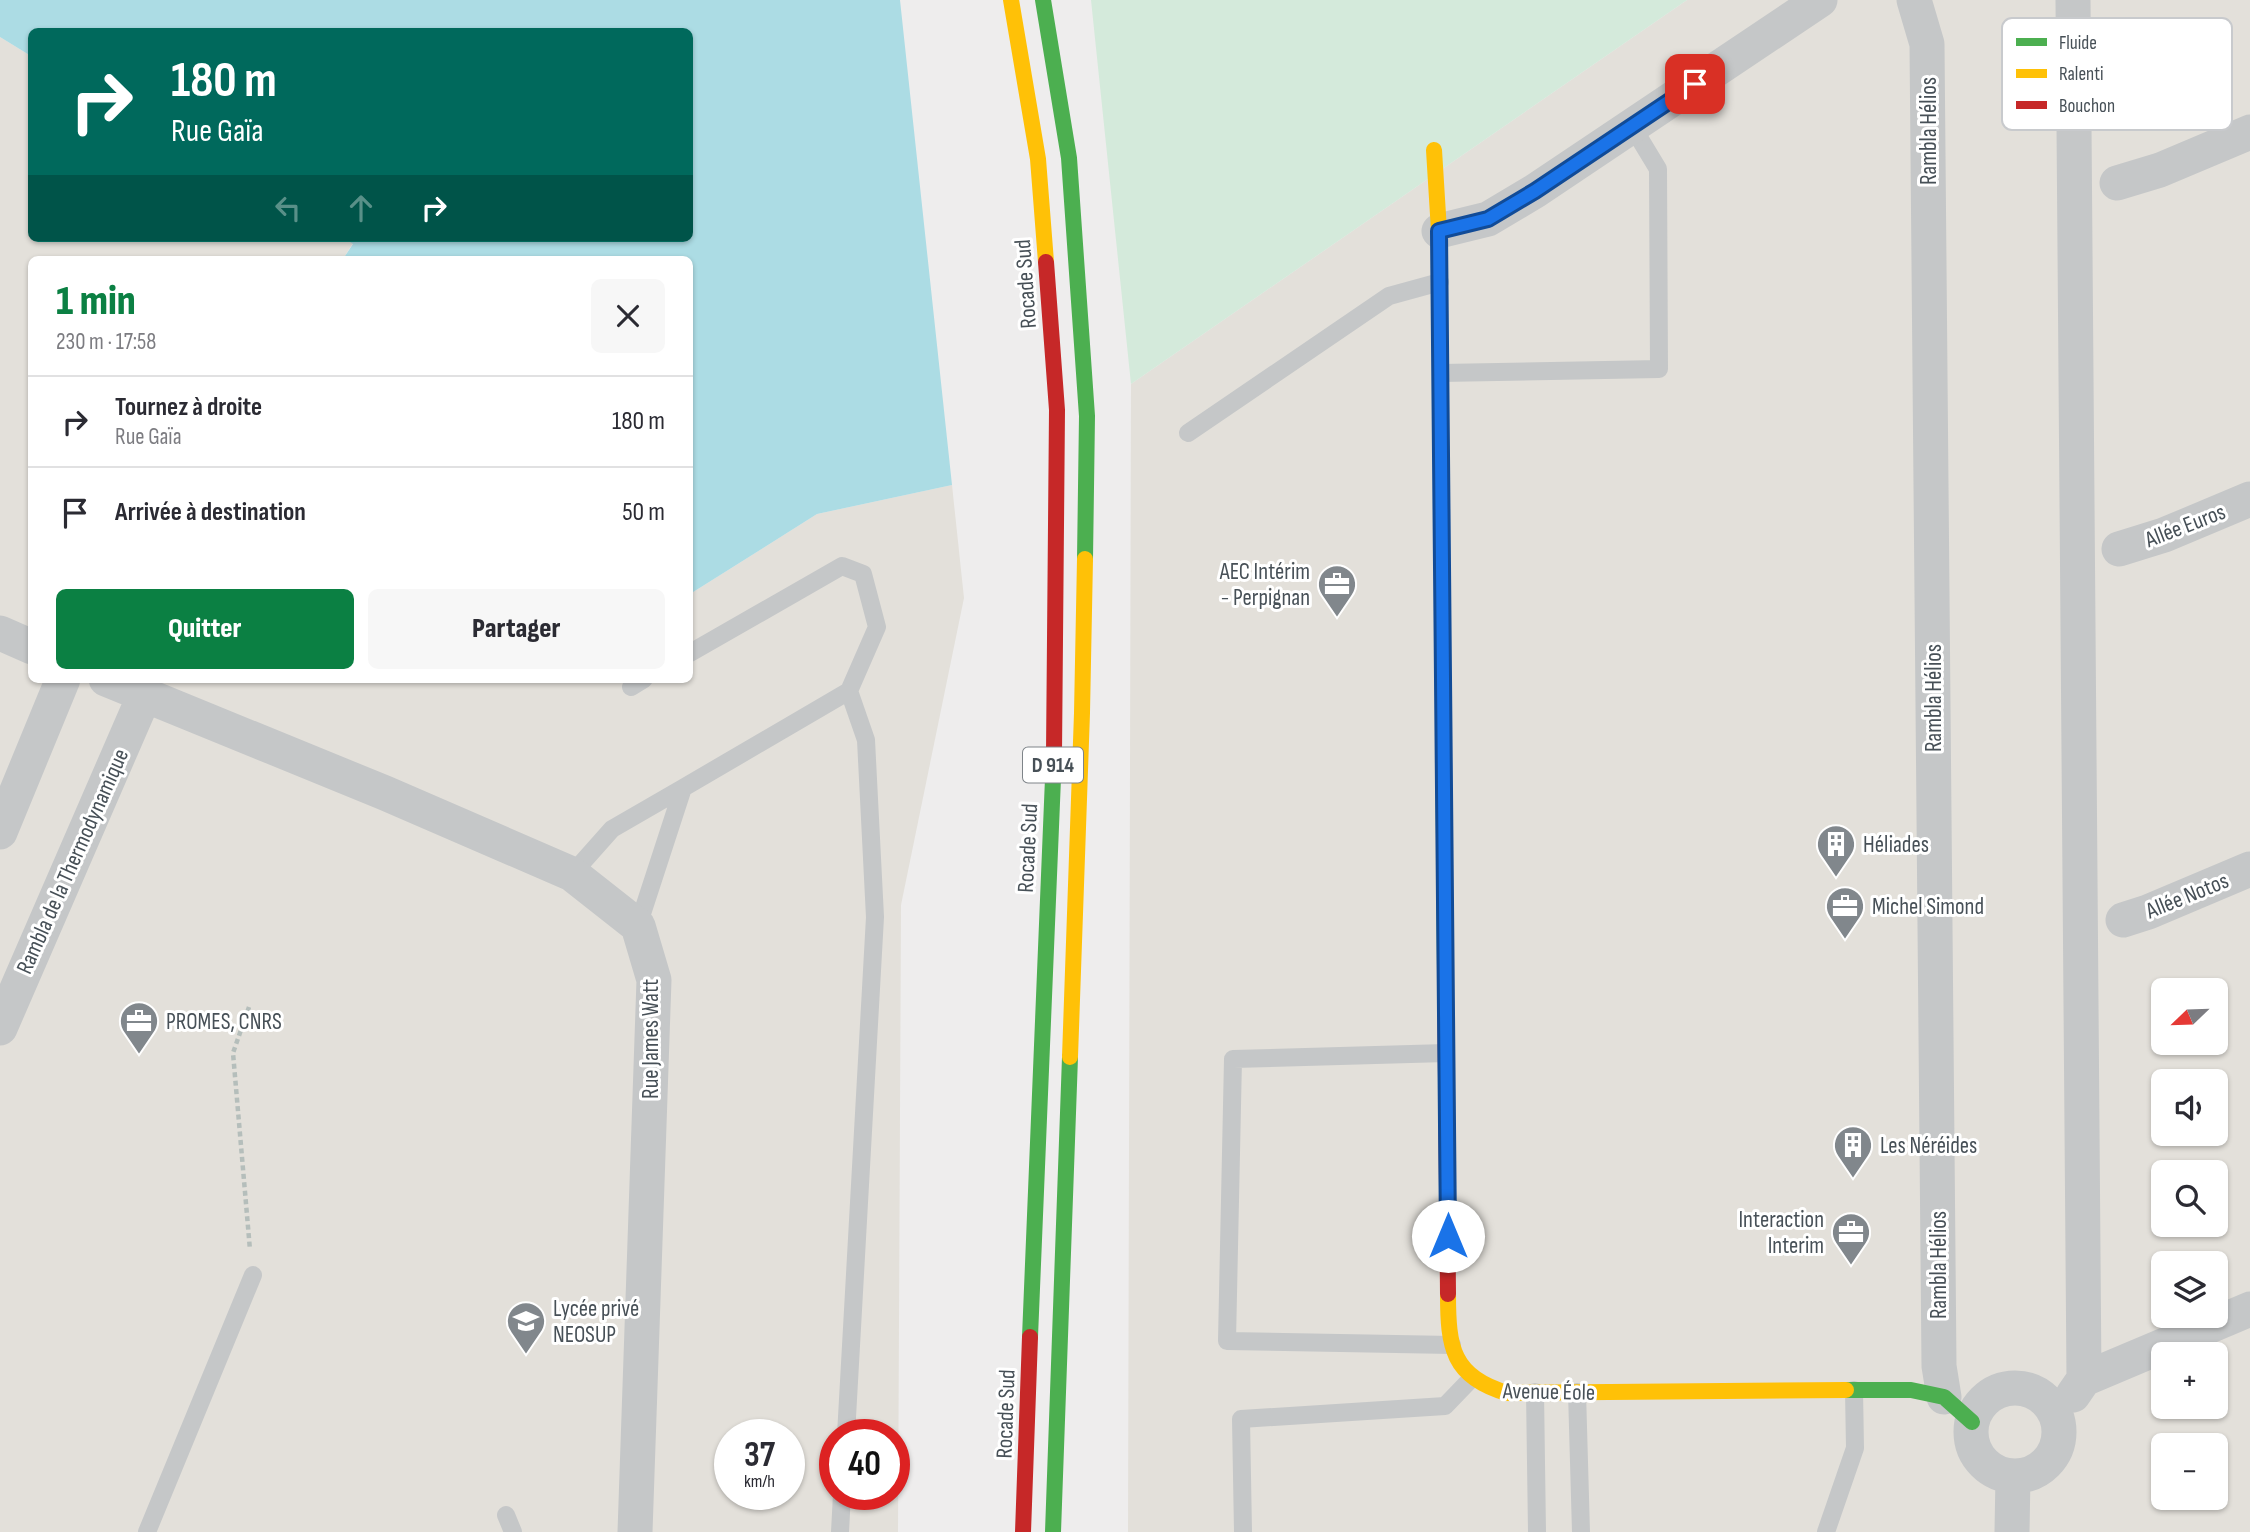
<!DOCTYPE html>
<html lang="fr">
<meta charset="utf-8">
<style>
:root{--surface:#fff;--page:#f7f7f7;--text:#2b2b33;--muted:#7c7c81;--line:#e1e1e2;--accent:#0b8043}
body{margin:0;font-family:"Sofia Sans Condensed",sans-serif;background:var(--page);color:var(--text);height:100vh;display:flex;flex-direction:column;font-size:26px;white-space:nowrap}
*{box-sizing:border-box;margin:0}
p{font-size:23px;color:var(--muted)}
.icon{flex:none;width:38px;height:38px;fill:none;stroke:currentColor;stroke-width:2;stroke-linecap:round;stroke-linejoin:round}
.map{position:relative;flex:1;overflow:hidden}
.panel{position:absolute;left:28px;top:256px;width:665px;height:427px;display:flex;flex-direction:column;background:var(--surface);border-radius:10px;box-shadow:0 2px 5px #0004}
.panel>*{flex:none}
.guide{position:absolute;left:28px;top:28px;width:665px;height:214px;border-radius:10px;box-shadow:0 2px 5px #0004;background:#00695c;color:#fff;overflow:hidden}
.needle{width:46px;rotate:247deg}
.controls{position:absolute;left:2151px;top:978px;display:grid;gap:14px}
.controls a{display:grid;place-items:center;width:77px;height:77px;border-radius:10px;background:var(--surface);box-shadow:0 2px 5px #0004;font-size:35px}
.speed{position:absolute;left:714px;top:1419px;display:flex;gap:14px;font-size:35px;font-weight:700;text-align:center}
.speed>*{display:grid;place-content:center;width:91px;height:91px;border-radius:50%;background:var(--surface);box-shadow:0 2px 5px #0004;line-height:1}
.speed small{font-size:18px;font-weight:400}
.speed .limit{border:10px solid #d22;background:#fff;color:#111}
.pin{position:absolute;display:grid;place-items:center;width:60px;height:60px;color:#fff;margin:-30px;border-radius:14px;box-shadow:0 4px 10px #0006}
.me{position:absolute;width:77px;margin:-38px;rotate:0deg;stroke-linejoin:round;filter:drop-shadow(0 0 5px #0008)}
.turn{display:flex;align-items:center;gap:24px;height:147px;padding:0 28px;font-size:32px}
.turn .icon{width:91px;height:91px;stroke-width:2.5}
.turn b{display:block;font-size:49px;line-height:60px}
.lanes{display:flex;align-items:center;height:66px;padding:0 28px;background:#0003;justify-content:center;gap:35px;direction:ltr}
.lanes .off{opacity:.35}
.round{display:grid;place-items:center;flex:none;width:74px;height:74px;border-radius:10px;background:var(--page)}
.head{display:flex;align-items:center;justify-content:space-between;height:119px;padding:0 28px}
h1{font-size:42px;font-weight:800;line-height:52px;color:var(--accent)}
.action{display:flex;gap:14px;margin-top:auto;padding:14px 28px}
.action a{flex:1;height:80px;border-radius:10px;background:var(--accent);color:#fff;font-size:28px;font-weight:800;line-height:80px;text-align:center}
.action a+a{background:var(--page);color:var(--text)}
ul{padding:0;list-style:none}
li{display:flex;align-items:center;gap:21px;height:91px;padding:0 28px;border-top:2px solid var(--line)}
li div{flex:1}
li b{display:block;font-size:26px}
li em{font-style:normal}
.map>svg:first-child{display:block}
.commercial{fill:#e3e0da;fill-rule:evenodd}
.green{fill:#d4eadb}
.water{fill:#acdce4}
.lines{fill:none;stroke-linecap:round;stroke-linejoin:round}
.path{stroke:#b5bebb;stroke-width:4.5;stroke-dasharray:5 3.5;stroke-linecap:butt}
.lane{stroke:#c5c7c8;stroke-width:18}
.street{stroke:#c5c7c8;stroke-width:35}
.fast{stroke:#4caf50;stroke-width:16}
.slow{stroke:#ffc107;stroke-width:16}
.jam{stroke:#c62828;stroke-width:16}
.route-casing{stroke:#114b97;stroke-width:18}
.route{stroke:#1a73e8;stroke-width:12}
.labels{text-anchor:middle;stroke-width:6;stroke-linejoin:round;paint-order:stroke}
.shield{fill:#fff;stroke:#7e8489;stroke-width:2}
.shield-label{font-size:21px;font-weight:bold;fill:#475057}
.street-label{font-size:23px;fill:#475057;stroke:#fff}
.poi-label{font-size:23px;fill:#475057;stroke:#fff;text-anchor:start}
.key{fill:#fff;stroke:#c8cacd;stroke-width:2}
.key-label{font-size:19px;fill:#475057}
</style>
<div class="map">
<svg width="2250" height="1532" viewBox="0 0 2250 1532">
<rect width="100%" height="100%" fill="#eeeded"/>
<!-- commercial -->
<path class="commercial" d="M1687,0H2250V1532H1128L1131,384ZM2163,990H2216V1043H2163ZM2163,1082H2216V1134H2163ZM2163,1172H2216V1225H2163ZM2163,1264H2216V1316H2163ZM2163,1354H2216V1407H2163ZM2163,1446H2216V1498H2163Z
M0,37L31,56L32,238H344L353,243L343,259H32V679H690V594L817,514L952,485L964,598L901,905L898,1532H0ZM730,1435H789V1494H730ZM835,1435H894V1494H835Z"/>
<!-- green -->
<path class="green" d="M1091,0H1687L1131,384Z"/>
<!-- water -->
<path class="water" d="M0,0H900L952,485L817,514L690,594V259H343L353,244L344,238H690V32H32L31,56L0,37Z"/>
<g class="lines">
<!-- path -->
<path class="path" d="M249,1007L233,1053L250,1250"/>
<!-- lane -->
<path class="lane" d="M1441,373L1659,369L1658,169L1632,126
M1188,433L1389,296L1440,282
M631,687L644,679
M683,788L849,691L877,627L863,574L842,566L690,653
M572,874L612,829L683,788L638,926
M1446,1053L1233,1059L1227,1341L1452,1345
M1535,1392L1537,1532
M1577,1392L1581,1532
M846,1435L875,917L866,740L849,691
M506,1515L513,1532
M147,1532L253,1275
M840,1532L842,1494
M1243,1532L1241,1419L1445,1406L1471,1379
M1826,1532L1855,1448L1854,1390"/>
<!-- street -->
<path class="street" d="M1914,0L1927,44L1939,1366L1944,1397
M2073,0L2084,1379
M2117,183L2160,170L2250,132
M1439,231L1488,219L1535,191L1820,0
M2119,549L2164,535L2250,499
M0,633L32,647
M106,679L385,793L572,874L638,926L654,980L635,1532
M0,832L63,679
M2123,920L2148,912L2250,869
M0,1028L145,694
M1971 1432a44 44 0 1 1 88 0a44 44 0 1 1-88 0Z
M2073,1395L2084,1379L2250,1309
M2012,1532L2013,1476"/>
<!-- fast -->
<path class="fast" d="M1043,0L1069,158L1087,416L1085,559
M1441,434L1445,969
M1030,1337L1054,754
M1846,1390H1911L1944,1397L1972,1422
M1053,1532L1070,1057"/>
<!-- slow -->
<path class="slow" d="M1011,0L1038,159L1046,262
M1434,150L1439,231L1441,434
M1070,1057L1082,713L1085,559
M1448,1294C1448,1347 1452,1377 1507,1393L1846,1390"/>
<!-- jam -->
<path class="jam" d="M1046,262L1057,410L1054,754
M1445,969L1448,1294
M1023,1532L1030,1337"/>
</g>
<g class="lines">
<!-- route casing -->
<g class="route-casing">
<path id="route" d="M1448,1236L1439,231L1488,219L1535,191L1695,84"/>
</g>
<!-- route -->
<use href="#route" class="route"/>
</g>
<!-- icons -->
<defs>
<g id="office-pin" transform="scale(2.0125)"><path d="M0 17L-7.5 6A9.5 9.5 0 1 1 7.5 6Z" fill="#81878c" stroke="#fff"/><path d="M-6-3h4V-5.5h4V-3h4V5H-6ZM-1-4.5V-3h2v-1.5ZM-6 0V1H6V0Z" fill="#fff"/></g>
<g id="building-pin" transform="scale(2.0125)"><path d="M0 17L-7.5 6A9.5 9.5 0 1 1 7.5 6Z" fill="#81878c" stroke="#fff"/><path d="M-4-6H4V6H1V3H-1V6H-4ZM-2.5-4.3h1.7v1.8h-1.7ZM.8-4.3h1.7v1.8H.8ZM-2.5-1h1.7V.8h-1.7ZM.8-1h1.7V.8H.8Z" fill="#fff"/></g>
<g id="school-pin" transform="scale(2.0125)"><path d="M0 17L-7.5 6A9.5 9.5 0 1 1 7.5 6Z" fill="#81878c" stroke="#fff"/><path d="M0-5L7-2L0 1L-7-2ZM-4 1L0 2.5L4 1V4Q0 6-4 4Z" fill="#fff"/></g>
</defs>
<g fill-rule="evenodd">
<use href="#office-pin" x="1337" y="584"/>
<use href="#building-pin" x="1836" y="844"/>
<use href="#office-pin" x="1845" y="906"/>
<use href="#office-pin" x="139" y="1021"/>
<use href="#building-pin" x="1853" y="1145"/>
<use href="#office-pin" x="1851" y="1232"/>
<use href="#school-pin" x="526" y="1321"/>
</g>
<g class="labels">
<!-- shield labels -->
<rect class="shield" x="1023" y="747.5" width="60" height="35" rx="5"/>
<g class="shield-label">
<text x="1053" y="772">D 914</text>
</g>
<!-- street labels -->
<g class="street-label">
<text transform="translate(1928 131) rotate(-90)" y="8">Rambla Hélios</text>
<text transform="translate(1025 284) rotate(-94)" y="8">Rocade Sud</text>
<text transform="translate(2185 525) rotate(-21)" y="8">Allée Euros</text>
<text transform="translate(1933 698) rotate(-90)" y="8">Rambla Hélios</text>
<text transform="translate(1027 848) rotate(-87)" y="8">Rocade Sud</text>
<text transform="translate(72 861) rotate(-66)" y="8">Rambla de la Thermodynamique</text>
<text transform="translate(2187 895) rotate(-22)" y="8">Allée Notos</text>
<text transform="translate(650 1039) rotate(-90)" y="8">Rue James Watt</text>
<text transform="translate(1938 1265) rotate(-90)" y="8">Rambla Hélios</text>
<text transform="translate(1549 1391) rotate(1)" y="8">Avenue Éole</text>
<text transform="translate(1005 1414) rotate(-88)" y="8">Rocade Sud</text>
</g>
<!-- poi labels -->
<g class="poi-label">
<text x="1310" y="579" text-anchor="end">AEC Intérim<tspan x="1310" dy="26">- Perpignan</tspan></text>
<text x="1863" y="852">Héliades</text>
<text x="1872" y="914">Michel Simond</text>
<text x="166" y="1029">PROMES, CNRS</text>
<text x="1880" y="1153">Les Néréides</text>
<text x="1824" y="1227" text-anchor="end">Interaction<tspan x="1824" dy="26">Interim</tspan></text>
<text x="553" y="1316">Lycée privé<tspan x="553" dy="26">NEOSUP</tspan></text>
</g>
</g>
<!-- legend -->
<rect x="2002" y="18" width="230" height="112" rx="10" class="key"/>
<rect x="2016" y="38" width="31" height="8" fill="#4caf50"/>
<rect x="2016" y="69" width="31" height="9" fill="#ffc107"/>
<rect x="2016" y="101" width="31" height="8" fill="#c62828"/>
<g class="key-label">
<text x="2059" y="49">Fluide</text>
<text x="2059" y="80">Ralenti</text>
<text x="2059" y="112">Bouchon</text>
</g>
</svg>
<div class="controls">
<a><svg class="needle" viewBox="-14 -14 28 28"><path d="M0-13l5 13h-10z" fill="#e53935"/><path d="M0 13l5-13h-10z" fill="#7c7c81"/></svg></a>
<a><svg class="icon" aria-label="sound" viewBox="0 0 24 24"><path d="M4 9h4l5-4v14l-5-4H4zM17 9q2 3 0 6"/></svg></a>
<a><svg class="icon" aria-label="search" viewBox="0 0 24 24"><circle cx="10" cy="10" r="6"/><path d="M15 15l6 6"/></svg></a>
<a><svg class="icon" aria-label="layers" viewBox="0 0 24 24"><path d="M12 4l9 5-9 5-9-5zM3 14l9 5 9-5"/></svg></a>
<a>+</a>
<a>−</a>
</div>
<div class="speed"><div>37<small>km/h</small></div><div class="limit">40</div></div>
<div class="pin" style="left:1695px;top:84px;background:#d93025"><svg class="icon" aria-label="arrive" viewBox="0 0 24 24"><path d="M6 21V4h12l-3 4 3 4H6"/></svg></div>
<svg class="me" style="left:1448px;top:1236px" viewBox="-20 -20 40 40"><circle r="19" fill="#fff"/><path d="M0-13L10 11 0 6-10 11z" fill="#1a73e8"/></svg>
<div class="guide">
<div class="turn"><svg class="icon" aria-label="right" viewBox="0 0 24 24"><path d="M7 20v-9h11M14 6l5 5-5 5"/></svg><div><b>180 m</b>Rue Gaïa</div></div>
<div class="lanes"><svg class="icon off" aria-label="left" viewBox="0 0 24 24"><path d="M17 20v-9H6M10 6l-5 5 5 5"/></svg><svg class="icon off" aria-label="ahead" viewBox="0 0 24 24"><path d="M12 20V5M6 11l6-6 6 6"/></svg><svg class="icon" aria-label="right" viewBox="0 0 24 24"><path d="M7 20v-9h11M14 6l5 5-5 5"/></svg></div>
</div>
<section class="panel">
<div class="head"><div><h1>1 min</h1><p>230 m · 17:58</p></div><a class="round"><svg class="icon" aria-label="close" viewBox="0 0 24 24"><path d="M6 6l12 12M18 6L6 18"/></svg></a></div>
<ul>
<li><svg class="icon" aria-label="right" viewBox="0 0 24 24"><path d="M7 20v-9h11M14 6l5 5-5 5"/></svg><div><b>Tournez à droite</b><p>Rue Gaïa</p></div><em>180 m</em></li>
<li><svg class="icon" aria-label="arrive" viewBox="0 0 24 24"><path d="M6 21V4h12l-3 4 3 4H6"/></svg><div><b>Arrivée à destination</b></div><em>50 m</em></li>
</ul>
<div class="action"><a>Quitter</a><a>Partager</a></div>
</section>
</div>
